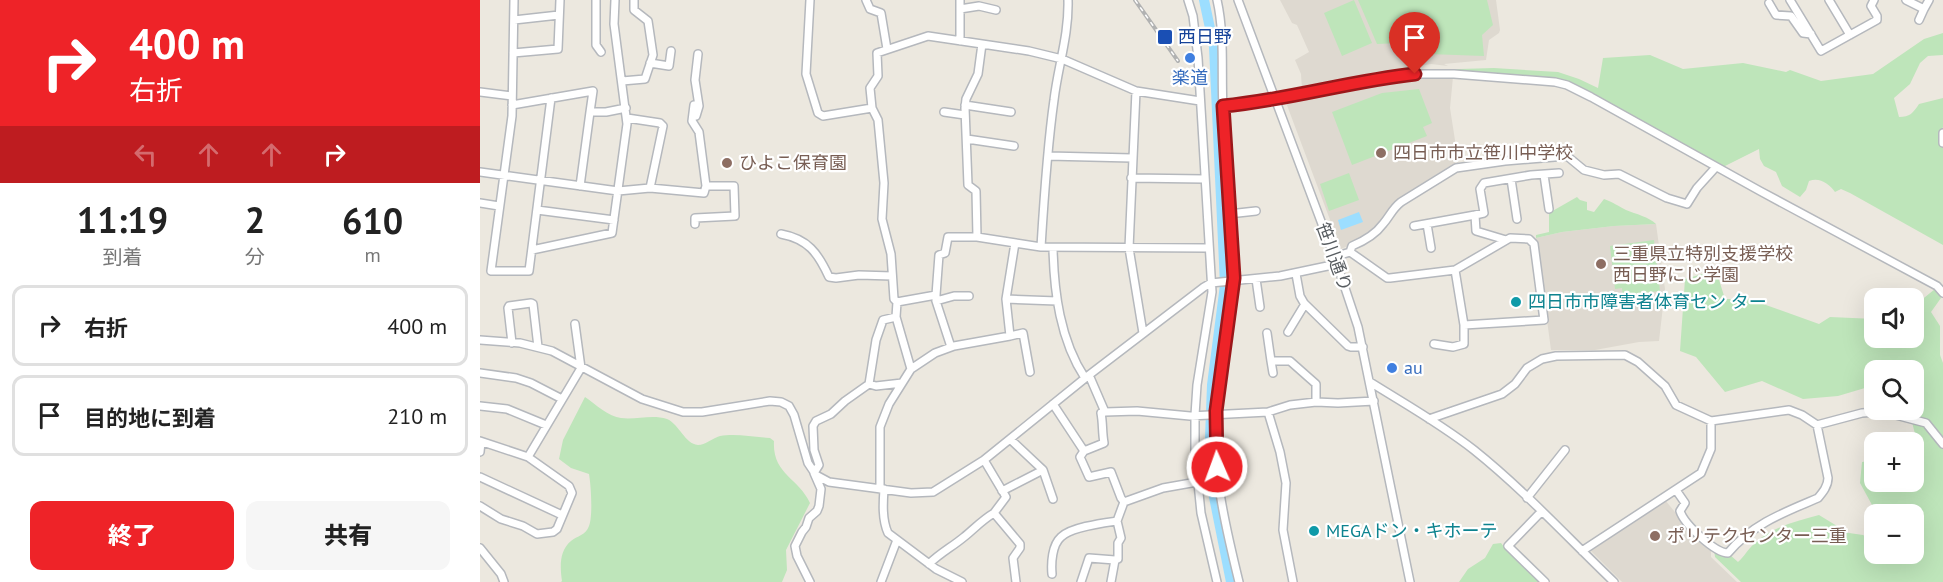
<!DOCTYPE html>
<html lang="ja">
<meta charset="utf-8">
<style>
:root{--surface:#fff;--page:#f6f6f6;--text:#222;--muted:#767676;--line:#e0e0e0;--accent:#ee2328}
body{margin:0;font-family:"PT Sans","Noto Sans JP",sans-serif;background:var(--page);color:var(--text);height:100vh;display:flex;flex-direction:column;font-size:22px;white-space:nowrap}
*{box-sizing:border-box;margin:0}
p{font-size:20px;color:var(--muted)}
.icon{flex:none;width:33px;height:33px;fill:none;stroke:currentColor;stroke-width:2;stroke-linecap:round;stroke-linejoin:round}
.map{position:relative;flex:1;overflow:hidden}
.drawer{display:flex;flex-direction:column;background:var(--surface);width:480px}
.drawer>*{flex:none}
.hud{background:#ee2328;color:#fff;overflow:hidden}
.fabs{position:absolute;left:1384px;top:288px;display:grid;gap:12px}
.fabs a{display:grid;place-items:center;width:60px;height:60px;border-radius:12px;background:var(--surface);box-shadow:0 6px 24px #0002;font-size:30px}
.pin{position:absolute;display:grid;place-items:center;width:51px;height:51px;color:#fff;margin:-62px -26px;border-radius:50% 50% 50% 0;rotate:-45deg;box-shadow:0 0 6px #0007}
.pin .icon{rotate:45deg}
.me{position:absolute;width:66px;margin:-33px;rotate:358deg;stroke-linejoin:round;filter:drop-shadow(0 0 4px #0008)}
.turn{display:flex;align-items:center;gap:21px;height:126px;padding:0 30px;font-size:27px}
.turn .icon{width:78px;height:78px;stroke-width:2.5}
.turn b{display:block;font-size:42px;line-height:51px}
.lanes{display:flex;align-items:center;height:57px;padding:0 30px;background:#0003;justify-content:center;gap:30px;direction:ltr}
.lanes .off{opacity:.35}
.eta{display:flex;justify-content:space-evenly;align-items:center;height:102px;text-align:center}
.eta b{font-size:36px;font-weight:800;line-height:42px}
.primary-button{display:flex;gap:12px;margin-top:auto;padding:12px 30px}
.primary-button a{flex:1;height:69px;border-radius:12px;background:var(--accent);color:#fff;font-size:24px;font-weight:800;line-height:69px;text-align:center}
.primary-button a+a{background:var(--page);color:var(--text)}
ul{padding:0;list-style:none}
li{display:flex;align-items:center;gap:18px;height:81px;margin:0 12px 9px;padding:0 18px;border:3px solid var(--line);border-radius:12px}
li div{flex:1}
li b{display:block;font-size:22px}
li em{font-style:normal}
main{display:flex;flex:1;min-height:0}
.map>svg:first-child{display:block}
.education{fill:#ded9d0}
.green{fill:#bee5ba}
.water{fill:#9cdeff}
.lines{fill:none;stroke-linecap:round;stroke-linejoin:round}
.river{stroke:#9cdeff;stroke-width:10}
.minor-casing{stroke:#b5b8bd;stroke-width:10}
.minor{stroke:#fff;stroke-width:7}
.rail-casing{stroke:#b1b2b2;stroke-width:4}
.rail{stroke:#fff;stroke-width:1.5;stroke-dasharray:4.5;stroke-linecap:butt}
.route-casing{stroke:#9b171a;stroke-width:15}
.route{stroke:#ee2328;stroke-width:10}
.transit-dot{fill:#1a4fb4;stroke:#fff;stroke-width:2}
.shop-dot{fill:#3f7fe0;stroke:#fff;stroke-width:2}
.education-dot{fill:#8d6e63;stroke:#fff;stroke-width:2}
.culture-dot{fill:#0f9aa8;stroke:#fff;stroke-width:2}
.labels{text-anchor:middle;stroke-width:4.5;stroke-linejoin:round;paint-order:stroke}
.transit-label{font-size:18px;fill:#164399;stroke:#fff;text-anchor:start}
.shop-label{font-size:18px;fill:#366cbe;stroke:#fff}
.education-label{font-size:18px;fill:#785e54;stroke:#fff;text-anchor:start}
.street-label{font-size:18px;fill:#585d61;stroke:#fff}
.culture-label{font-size:18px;fill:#0d838f;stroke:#fff;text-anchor:start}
</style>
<main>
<section class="drawer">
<div class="hud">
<div class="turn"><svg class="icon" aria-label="right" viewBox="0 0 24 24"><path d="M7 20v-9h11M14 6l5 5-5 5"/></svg><div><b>400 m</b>右折</div></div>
<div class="lanes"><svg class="icon off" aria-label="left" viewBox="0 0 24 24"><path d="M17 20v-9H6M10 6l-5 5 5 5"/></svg><svg class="icon off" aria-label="ahead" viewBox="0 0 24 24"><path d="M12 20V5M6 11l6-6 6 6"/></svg><svg class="icon off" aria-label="ahead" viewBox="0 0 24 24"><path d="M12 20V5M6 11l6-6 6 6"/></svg><svg class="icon" aria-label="right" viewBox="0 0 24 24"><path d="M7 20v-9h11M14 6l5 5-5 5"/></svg></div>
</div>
<div class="eta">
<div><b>11:19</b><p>到着</p></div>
<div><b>2</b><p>分</p></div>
<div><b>610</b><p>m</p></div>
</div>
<ul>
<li><svg class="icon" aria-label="right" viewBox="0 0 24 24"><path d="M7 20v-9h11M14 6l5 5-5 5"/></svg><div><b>右折</b></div><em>400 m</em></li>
<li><svg class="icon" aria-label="arrive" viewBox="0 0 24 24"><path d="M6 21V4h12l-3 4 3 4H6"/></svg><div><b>目的地に到着</b></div><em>210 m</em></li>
</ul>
<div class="primary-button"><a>終了</a><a>共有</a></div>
</section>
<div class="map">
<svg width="1463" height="582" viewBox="0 0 1463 582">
<rect width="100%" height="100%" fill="#ece8df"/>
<!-- education -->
<path class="education" d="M800,0H1016L1020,30L1019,33L1009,40L1006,60L964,64L968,66L951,64L939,66L928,73L895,75L822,90L821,74L815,60L829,52L817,25L812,23Z
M945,76L973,77L970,108L979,166L911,207L903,222L887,237L861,249L805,100L922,77Z
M1176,224L1185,289L1179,341L1159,342L1115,350H1071L1056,238L1082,232L1134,226Z
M1185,500L1204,523L1231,549V557L1257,582H1142L1111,551Z"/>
<!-- green -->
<path class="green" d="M874,0L892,43L862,56L844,13Z
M878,0H1007L1013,25L1002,35L1004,56L948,54L947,42L897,44Z
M1463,33V55L1448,56L1440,63L1430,84L1414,98L1419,117C1430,117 1433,113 1439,104L1463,98V127L1458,139L1463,148V245L1370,193L1361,189L1355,192C1349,184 1340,177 1329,181L1326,190L1320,197L1302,186L1296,172L1284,166L1280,159L1279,149L1243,167L1077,79L1061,77L1019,75L1017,73L945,70L1014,68L1078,72L1099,79L1118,88L1123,58L1170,55L1203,69L1263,63L1306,72L1310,70L1341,81L1393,74L1444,39Z
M939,89L952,123L943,127L947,136L872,165L852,112L902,93Z
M869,173L879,200L849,211L840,184Z
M1097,197L1100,200L1107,202V210L1114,212L1124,199C1133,202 1138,206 1146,210C1156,214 1169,217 1176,224L1134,226L1082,232L1056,238V235L1069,232V213Z
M1174,240L1180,291L1155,294V297L1143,299L1142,288L1135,289L1130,246Z
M1236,270L1245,299H1269L1339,324L1350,317L1395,319V338H1434V306L1455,289L1461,298L1451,312L1460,326V355L1463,363V582H1261L1235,557L1234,549L1249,554L1258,562C1264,557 1268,549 1274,544C1291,527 1317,521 1339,515L1357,526L1353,532L1352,540L1355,542L1360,540L1362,532L1383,535L1395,542L1393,550L1397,556L1407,557L1425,564L1430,554H1434V514H1397L1380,483L1382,462L1395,460V482H1434V444L1437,442L1429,410H1434V370H1395V385L1358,396L1323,399L1282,381L1245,392L1216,357L1200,351L1205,279Z
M105,397C115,404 129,417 141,418C156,420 172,414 187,419C199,424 205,444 218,445C225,445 233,438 240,436C255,433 275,437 290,438L294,441C292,474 319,478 330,503L306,550L307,570L302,582H81L82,581C80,567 79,551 91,541C97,536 106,535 109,526C113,516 111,485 109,474L91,468L79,459L83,440Z
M1021,543L1028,552L1060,582H979L988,569L1005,558L1013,544Z"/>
<!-- water -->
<path class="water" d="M879,212L883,222L861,230L858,220Z"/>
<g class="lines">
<!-- river -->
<path class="river" d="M724,0L734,47L745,285L732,385L729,465L732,487L751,582"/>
<!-- minor casing -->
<g class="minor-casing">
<path id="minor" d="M34,0L32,116L11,271H49L71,98
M116,0V45L121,52
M330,0L326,74L338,113L343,116L392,108
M386,0L390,9L401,13L407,49
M480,0V41
M708,0L713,16L718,58L732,292L717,385L715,415V453L721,513L737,582
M737,0C745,35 741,73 743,109C745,144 747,178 749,213C751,234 754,255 754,277C754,320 740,364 736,407C731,466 745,525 759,582
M758,0L857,264L878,327L930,582
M1310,0L1341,51L1397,20V16L1391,6L1394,0
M1349,0L1370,35
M1426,0L1444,9L1449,0
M1289,3L1296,15L1311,16L1323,33L1331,34
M480,9L499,6L516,10
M34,20L79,15
M1439,20L1444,9
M33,53L78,49L80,0
M170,63L189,66L191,51
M142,81L165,79L173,55L168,21L154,10V0
M656,91L649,248L663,333
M0,92L32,96
M32,105L113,91L110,112H126L146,108
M214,105L212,121L219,132L226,186
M485,105L531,112
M743,106L787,102L908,77L935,74H974L1075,82L1087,85L1111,97L1280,191L1457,286L1463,293
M464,112L485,115
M216,116L219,106L215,80L218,54
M147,118L180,123L183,126L170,188
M1463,133V143
M487,139L534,146
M568,156L652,158
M0,172L138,191L170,188L224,193L226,186H254L255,216L215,218V224
M1064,175L1069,209
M651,178L724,179
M1031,179L1037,219
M100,186L110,112
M0,203L19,206
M57,210L134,220
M749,214L776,211
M995,215L1004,213L1000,189L1004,183L1051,175L1079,173
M947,224L951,248
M934,226L995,215L996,231L1026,240
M301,234C328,239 338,253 349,277L356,278L379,275L412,276
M497,237L496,191L488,185L485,108L486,99L498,74L502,44
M561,247C564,198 567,149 574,100C578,66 589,35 588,0
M573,248C574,292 580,340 605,378
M52,250L132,233L147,124L134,24L135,0
M870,252L907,278H910L975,270L1030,238L1049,239L1054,244L1064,320L984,325L975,270
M854,257L870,252L872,246C884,241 895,235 903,224C910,216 912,209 921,202L976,168L1025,161L1087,156L1104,170L1124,175L1139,174L1187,198L1207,204L1217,188L1236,167
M816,274L820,296L824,303L868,346L871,347H883
M776,279L780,307
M456,295V301L471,347
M526,299L577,301
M456,301L474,296H489
M417,302L456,295L459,255L465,253L468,237H497L561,247L728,248
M808,332L825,304
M787,333L791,361H810L836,384V402
M530,336L543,333L550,372
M0,340L40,343L72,351L162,399L203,412H222L290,401L301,402L309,406L314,415L328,463L336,475L349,482L431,493L453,492L504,460L609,375L724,287L731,283L800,276L857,264
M32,343L28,308L29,306L51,303L53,304L58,347
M954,344L973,347L984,344V325
M791,361L793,373
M431,369L416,317L417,302L414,299L411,254L402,219L404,183L398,120L392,108L390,88L398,76L397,53L448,36L502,44L549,51L582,59L656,91L720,101
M0,373L36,378L51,383L82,399
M890,382C925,404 961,424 994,450C1044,490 1088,538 1134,582
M389,384L396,386L422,383
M573,404L604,451L600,457L609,477L631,472L641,498L644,502L683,488L717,482
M0,406L27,409L66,425
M625,412L657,411L710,416L788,412L810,405L836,402L858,403L894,401
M788,412L800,452L806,483L803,530L813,582
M949,419L1022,394L1035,384L1047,368L1062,359L1076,356L1145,355L1158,362L1185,386L1196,405L1231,421L1309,410L1322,415L1337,425L1382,413L1397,412L1412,414L1446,423L1463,444
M530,439L563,470L573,499
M0,441L48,457L89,486L92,493L77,529L73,532L57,534L43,526L21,519L0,506
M604,451L624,443C622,432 623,423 621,413L625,412L609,375
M0,452L1,442
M48,457L101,368L95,324
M504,460L526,497L514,513L540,544V548L533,558L536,582
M0,477L82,515
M400,489V427L409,404L431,369L455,353L474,346L530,336L526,299L535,243
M404,489C403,503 402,520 408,533L456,569L482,582
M1196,490L1205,503L1200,511C1204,524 1235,553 1248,553C1272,524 1305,512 1338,498C1343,492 1348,486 1348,478L1337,425
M522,491L563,470
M1047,498L1085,450
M1061,512L1028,546L1065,582
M0,548L21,574L24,582
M1102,551L1221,473L1231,449V421
M449,564C460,553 472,547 484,537C494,529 502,520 514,513
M572,574C571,563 572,545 581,537C591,527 623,523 637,521L644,502
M330,582L317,556L315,546L322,532L326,527L329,518L337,511L339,506L341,489L334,473L339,465L334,450L333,426L336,421L351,414L365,401L389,384L396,340L403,320L416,317
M401,582L417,540
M601,582L609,558L635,560
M631,582L635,560L638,559V543L641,538L637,521"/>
</g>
<!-- minor -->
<use href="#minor" class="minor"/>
<!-- rail casing -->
<g class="rail-casing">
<path id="rail" d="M655,0L698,61"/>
</g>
<!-- rail -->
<use href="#rail" class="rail"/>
</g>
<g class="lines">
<!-- route casing -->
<g class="route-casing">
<path id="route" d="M737,467L736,411L754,278L743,106C808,100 870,81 935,74"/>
</g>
<!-- route -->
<use href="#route" class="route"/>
</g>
<!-- markers -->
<rect class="transit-dot" x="677" y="29" width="16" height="16" rx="3"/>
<g class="shop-dot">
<circle cx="710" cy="58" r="6"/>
<circle cx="912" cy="368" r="6"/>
</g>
<g class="education-dot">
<circle cx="901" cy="153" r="6"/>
<circle cx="247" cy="163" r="6"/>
<circle cx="1121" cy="264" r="6"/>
<circle cx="1175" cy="536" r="6"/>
</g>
<g class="culture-dot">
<circle cx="1036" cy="302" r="6"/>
<circle cx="834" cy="531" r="6"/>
</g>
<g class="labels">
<!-- transit labels -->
<g class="transit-label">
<text x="698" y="43">西日野</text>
</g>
<!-- shop labels -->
<g class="shop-label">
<text x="710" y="84">楽道</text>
<text x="924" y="374" text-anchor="start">au</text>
</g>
<!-- education labels -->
<g class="education-label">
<text x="913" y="159">四日市市立笹川中学校</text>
<text x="259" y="169">ひよこ保育園</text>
<text x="1133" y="260">三重県立特別支援学校<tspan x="1133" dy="21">西日野にじ学園</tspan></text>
<text x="1187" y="542">ポリテクセンター三重</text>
</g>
<!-- street labels -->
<g class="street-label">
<text transform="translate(854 257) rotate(70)" y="6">笹川通り</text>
</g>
<!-- culture labels -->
<g class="culture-label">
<text x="1048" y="308">四日市市障害者体育セン ター</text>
<text x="846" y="537">MEGAドン・キホーテ</text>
</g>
</g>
</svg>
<div class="fabs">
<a><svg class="icon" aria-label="sound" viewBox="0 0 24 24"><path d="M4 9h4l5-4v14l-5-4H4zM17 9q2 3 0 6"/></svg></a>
<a><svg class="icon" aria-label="search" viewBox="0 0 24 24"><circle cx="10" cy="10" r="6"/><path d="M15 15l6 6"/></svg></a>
<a>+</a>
<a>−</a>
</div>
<div class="pin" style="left:935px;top:74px;background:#d93025"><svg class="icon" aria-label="arrive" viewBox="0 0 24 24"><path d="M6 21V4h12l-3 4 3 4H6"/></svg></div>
<svg class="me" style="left:737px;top:467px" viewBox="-20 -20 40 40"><circle r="17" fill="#ee2328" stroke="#fff" stroke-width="3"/><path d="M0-11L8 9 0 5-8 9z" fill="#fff"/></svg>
</div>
</main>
